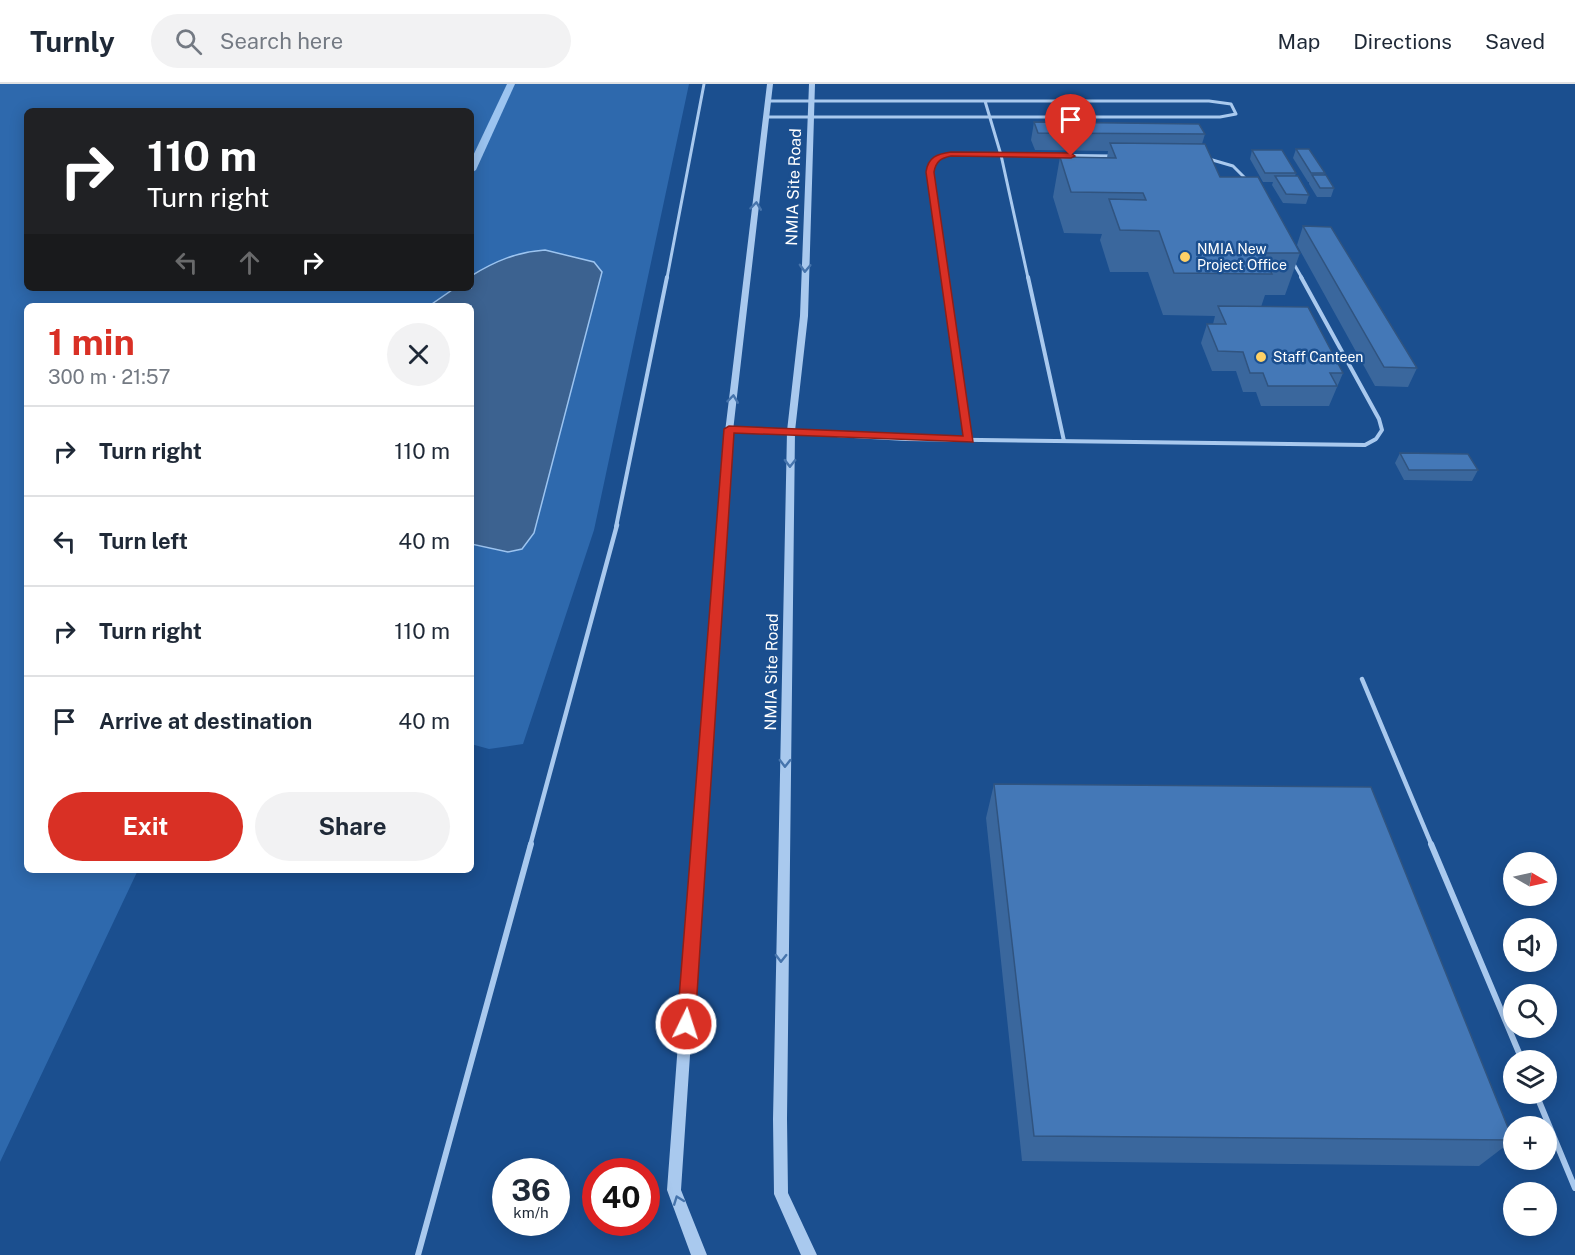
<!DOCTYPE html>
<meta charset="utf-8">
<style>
:root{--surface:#fff;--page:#f2f2f3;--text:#1f2937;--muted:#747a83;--line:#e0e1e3;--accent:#d93025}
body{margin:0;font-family:"Public Sans",sans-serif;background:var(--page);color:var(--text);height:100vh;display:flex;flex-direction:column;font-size:22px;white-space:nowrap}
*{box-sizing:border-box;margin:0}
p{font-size:20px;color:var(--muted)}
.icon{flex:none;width:33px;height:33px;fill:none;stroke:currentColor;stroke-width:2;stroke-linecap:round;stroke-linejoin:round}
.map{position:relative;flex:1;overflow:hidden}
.drawer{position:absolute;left:24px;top:219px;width:450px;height:570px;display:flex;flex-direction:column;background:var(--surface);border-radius:9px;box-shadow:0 3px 15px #0003}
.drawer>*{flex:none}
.banner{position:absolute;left:24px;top:24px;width:450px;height:183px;border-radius:9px;box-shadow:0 3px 15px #0003;background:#202124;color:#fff;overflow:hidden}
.needle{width:39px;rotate:99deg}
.tools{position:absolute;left:1503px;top:768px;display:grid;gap:12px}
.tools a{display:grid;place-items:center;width:54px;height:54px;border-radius:50%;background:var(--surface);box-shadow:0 3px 15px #0003;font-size:30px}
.speed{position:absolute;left:492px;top:1074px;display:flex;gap:12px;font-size:30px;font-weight:700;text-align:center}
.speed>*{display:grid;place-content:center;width:78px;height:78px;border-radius:50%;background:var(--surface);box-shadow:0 3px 15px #0003;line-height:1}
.speed small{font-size:15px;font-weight:400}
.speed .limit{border:9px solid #d22;background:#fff;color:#111}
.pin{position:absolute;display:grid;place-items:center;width:51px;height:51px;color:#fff;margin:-62px -26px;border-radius:50% 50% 50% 0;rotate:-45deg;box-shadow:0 0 6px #0007}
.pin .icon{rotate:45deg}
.me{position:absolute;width:66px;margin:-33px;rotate:4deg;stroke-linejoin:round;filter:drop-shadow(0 0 4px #0008)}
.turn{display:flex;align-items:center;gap:21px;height:126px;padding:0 24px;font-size:27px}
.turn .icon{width:78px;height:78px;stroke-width:2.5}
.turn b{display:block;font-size:42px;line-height:51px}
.lanes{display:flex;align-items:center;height:57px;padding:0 24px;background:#0003;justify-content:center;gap:30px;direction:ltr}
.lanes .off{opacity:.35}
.round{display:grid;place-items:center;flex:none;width:63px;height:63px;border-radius:32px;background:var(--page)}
.head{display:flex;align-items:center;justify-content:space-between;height:102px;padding:0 24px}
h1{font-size:36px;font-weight:700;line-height:45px;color:var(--accent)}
.primary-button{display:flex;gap:12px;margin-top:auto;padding:12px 24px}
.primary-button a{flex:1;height:69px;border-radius:36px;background:var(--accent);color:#fff;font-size:24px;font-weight:700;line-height:69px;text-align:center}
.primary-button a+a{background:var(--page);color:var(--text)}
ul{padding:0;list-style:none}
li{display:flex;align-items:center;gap:18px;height:90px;padding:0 24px;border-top:2px solid var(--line)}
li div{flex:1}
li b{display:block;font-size:22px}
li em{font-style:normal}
header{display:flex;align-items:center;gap:36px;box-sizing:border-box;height:84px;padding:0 30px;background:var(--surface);border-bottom:2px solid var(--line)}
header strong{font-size:28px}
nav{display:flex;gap:33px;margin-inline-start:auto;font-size:21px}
.search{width:420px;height:54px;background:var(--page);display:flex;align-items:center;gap:15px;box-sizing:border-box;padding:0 21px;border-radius:33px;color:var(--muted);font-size:22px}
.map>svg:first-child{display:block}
.green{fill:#2e69ad;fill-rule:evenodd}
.water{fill:#3c6290;stroke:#9cc4f0;stroke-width:1.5}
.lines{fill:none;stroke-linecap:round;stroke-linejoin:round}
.stream{fill:#9cc4f0;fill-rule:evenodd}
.service-far3{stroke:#a9c9ee;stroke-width:3}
.service-far2{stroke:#a9c9ee;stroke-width:4}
.service-far1{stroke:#a9c9ee;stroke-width:4.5}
.service{stroke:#a9c9ee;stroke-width:6}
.tertiary{fill:#a9c9ee;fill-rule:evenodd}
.wall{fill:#3a679d}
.building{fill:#4478b7;stroke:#305480;stroke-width:1.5}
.oneway{stroke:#4674ac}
.route{fill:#d93025;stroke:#8d1f18;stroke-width:1.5}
.poi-dot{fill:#ffd166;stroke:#1b4f8f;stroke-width:2}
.labels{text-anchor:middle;stroke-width:5;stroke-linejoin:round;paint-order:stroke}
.far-poi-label{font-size:14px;fill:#fff;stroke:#1b4f8f;text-anchor:start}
.street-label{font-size:16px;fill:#fff;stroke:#1b4f8f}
</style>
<header>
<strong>Turnly</strong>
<div class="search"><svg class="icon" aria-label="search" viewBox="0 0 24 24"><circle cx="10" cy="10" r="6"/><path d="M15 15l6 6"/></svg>Search here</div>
<nav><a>Map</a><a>Directions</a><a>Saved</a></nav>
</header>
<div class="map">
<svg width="1575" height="1171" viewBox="0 0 1575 1171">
<rect width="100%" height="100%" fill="#1b4f8f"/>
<!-- green -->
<path class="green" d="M0,0H689L594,446L523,660L489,665L471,660V222H27V786H138L0,1078ZM27,27H471V204H27Z"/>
<!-- water -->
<path class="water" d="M545,166L594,178L602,188L534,449L522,465L508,468L471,460V222H429L455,204H471V192C495,177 517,168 545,166Z"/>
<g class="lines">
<!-- stream -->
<path class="stream" d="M507,0H515L476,86L471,89V76Z"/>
<!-- service-far3 -->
<path class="service-far3" d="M985,17L1001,71L1028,194
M766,33H1220L1236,30L1231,20L1209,17H768
M1209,75L1233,82L1247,96
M1294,180L1302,194
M667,194L704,0
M945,194L930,88L936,74L951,70L1114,72"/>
<!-- service-far2 -->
<path class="service-far2" d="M945,193L969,356
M1028,193L1064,357
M729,345L906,355L1365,361L1376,355L1382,346L1379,335L1301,193
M616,443L667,193"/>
<!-- service-far1 -->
<path class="service-far1" d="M1362,595L1432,762
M530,762L617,441"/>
<!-- service -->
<path class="service" d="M1431,760L1522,976
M1536,1010L1575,1104
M418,1171L531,760"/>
<!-- tertiary -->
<path class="tertiary" d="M767,0H773L730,373L681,1106L707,1171H691L667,1106L722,373Z
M809,0H815L808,232L795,347L787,1035L788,1109L817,1171H801L774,1110L773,1035L787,347L800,232Z"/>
</g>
<!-- wall -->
<path class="wall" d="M1034,38L1205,50L1202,60L1220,93L1300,169L1285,211H1265L1261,223L1343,289L1329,322H1261L1256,308H1243L1236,287H1212L1201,259L1207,240H1213L1215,232L1163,231L1148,188H1110L1100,156L1102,150L1064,149L1053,113L1060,73L1107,74L1108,67L1035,66L1031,56Z
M1296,65L1325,89L1324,91L1334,104L1331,113H1317L1309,100V98H1308L1293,74Z
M1252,66L1296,89L1295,92L1309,111L1306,120L1283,119L1272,101L1273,98H1263L1250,75Z
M1303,142L1417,284L1408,303L1375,302L1297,161Z
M1400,369L1478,386L1472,397L1404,396L1395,379Z
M994,700L1513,1056L1479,1082L1022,1077L986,734Z"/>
<!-- building -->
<path class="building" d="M1034,38L1199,40L1205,50L1038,49Z
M1110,59L1205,60L1220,93H1258L1300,169H1261L1272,190L1174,189L1159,147L1120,146L1109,115L1146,116L1143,109L1071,108L1060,73L1116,74Z
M1296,65H1309L1325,89H1311Z
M1252,66H1282L1296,89H1265Z
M1312,91H1326L1334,104H1320Z
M1275,92H1298L1309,111L1286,110Z
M1303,142L1331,143L1417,284L1384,283Z
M1218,222L1308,223L1343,289H1330L1337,302H1268L1263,289H1250L1243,268L1218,267L1207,240H1226Z
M1400,369L1468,370L1478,386H1409Z
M994,700L1371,703L1513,1056L1034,1052Z"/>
<!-- one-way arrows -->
<defs><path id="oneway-chevron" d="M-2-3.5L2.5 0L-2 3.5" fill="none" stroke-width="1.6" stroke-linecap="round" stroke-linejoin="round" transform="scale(1.5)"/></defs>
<g class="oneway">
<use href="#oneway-chevron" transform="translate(756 122) rotate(-83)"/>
<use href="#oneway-chevron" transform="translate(805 184) rotate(92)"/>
<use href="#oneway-chevron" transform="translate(733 315) rotate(-83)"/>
<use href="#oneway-chevron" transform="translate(790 379) rotate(91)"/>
<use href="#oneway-chevron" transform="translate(785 679) rotate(91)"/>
<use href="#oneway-chevron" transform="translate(781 874) rotate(91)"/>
<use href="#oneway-chevron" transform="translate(678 1116) rotate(-111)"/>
</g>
<!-- route -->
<path class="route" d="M951,68L1071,69L1075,72L1071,74L951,72C941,74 936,77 934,88L973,358L734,349L695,940L692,946L686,948L680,946L677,940L724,345L729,342L963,352L926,88C928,73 937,70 951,68Z"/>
<!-- markers -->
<g class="poi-dot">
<circle cx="1185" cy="173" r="6"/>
<circle cx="1261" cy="273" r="6"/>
</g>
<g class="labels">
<!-- far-poi labels -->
<g class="far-poi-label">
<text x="1197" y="170">NMIA New<tspan x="1197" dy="16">Project Office</tspan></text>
<text x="1273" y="278">Staff Canteen</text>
</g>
<!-- street labels -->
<g class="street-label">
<text transform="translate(793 103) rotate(-88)" y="6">NMIA Site Road</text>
<text transform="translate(771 588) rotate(-89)" y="6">NMIA Site Road</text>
</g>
</g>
</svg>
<div class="tools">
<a><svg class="needle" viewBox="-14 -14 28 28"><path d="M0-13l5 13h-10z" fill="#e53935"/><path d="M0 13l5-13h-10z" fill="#747a83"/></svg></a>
<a><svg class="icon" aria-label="sound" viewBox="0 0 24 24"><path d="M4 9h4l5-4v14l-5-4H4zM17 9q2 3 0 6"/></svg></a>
<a><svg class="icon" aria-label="search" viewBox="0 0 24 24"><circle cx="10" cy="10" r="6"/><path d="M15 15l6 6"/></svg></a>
<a><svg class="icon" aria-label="layers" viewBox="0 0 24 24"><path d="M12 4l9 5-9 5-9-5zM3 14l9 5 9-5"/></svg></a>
<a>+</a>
<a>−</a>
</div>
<div class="speed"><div>36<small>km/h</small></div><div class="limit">40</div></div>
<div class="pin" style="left:1071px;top:72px;background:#d93025"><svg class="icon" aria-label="arrive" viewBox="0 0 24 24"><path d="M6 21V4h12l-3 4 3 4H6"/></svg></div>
<svg class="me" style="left:686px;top:940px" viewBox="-20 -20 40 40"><circle r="17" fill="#d93025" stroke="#fff" stroke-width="3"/><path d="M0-11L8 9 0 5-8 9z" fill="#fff"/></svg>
<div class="banner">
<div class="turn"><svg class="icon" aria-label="right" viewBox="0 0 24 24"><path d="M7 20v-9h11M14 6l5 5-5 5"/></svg><div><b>110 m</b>Turn right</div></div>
<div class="lanes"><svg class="icon off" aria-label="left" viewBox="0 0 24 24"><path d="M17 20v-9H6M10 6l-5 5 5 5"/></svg><svg class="icon off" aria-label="ahead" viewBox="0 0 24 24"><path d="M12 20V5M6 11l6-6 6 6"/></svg><svg class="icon" aria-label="right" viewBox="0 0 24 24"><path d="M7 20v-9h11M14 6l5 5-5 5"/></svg></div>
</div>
<section class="drawer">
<div class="head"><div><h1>1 min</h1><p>300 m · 21:57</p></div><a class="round"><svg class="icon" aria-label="close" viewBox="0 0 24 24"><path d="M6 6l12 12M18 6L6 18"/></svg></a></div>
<ul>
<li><svg class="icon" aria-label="right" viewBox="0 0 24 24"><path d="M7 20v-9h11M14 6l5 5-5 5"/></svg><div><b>Turn right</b></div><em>110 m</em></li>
<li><svg class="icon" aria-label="left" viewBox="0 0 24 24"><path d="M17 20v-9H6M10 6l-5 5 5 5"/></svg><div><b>Turn left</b></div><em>40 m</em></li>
<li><svg class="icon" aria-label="right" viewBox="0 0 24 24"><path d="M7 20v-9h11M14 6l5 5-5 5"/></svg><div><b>Turn right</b></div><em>110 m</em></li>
<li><svg class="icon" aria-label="arrive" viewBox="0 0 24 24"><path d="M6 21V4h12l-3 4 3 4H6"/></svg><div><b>Arrive at destination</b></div><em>40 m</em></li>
</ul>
<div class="primary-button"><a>Exit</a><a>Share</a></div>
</section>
</div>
